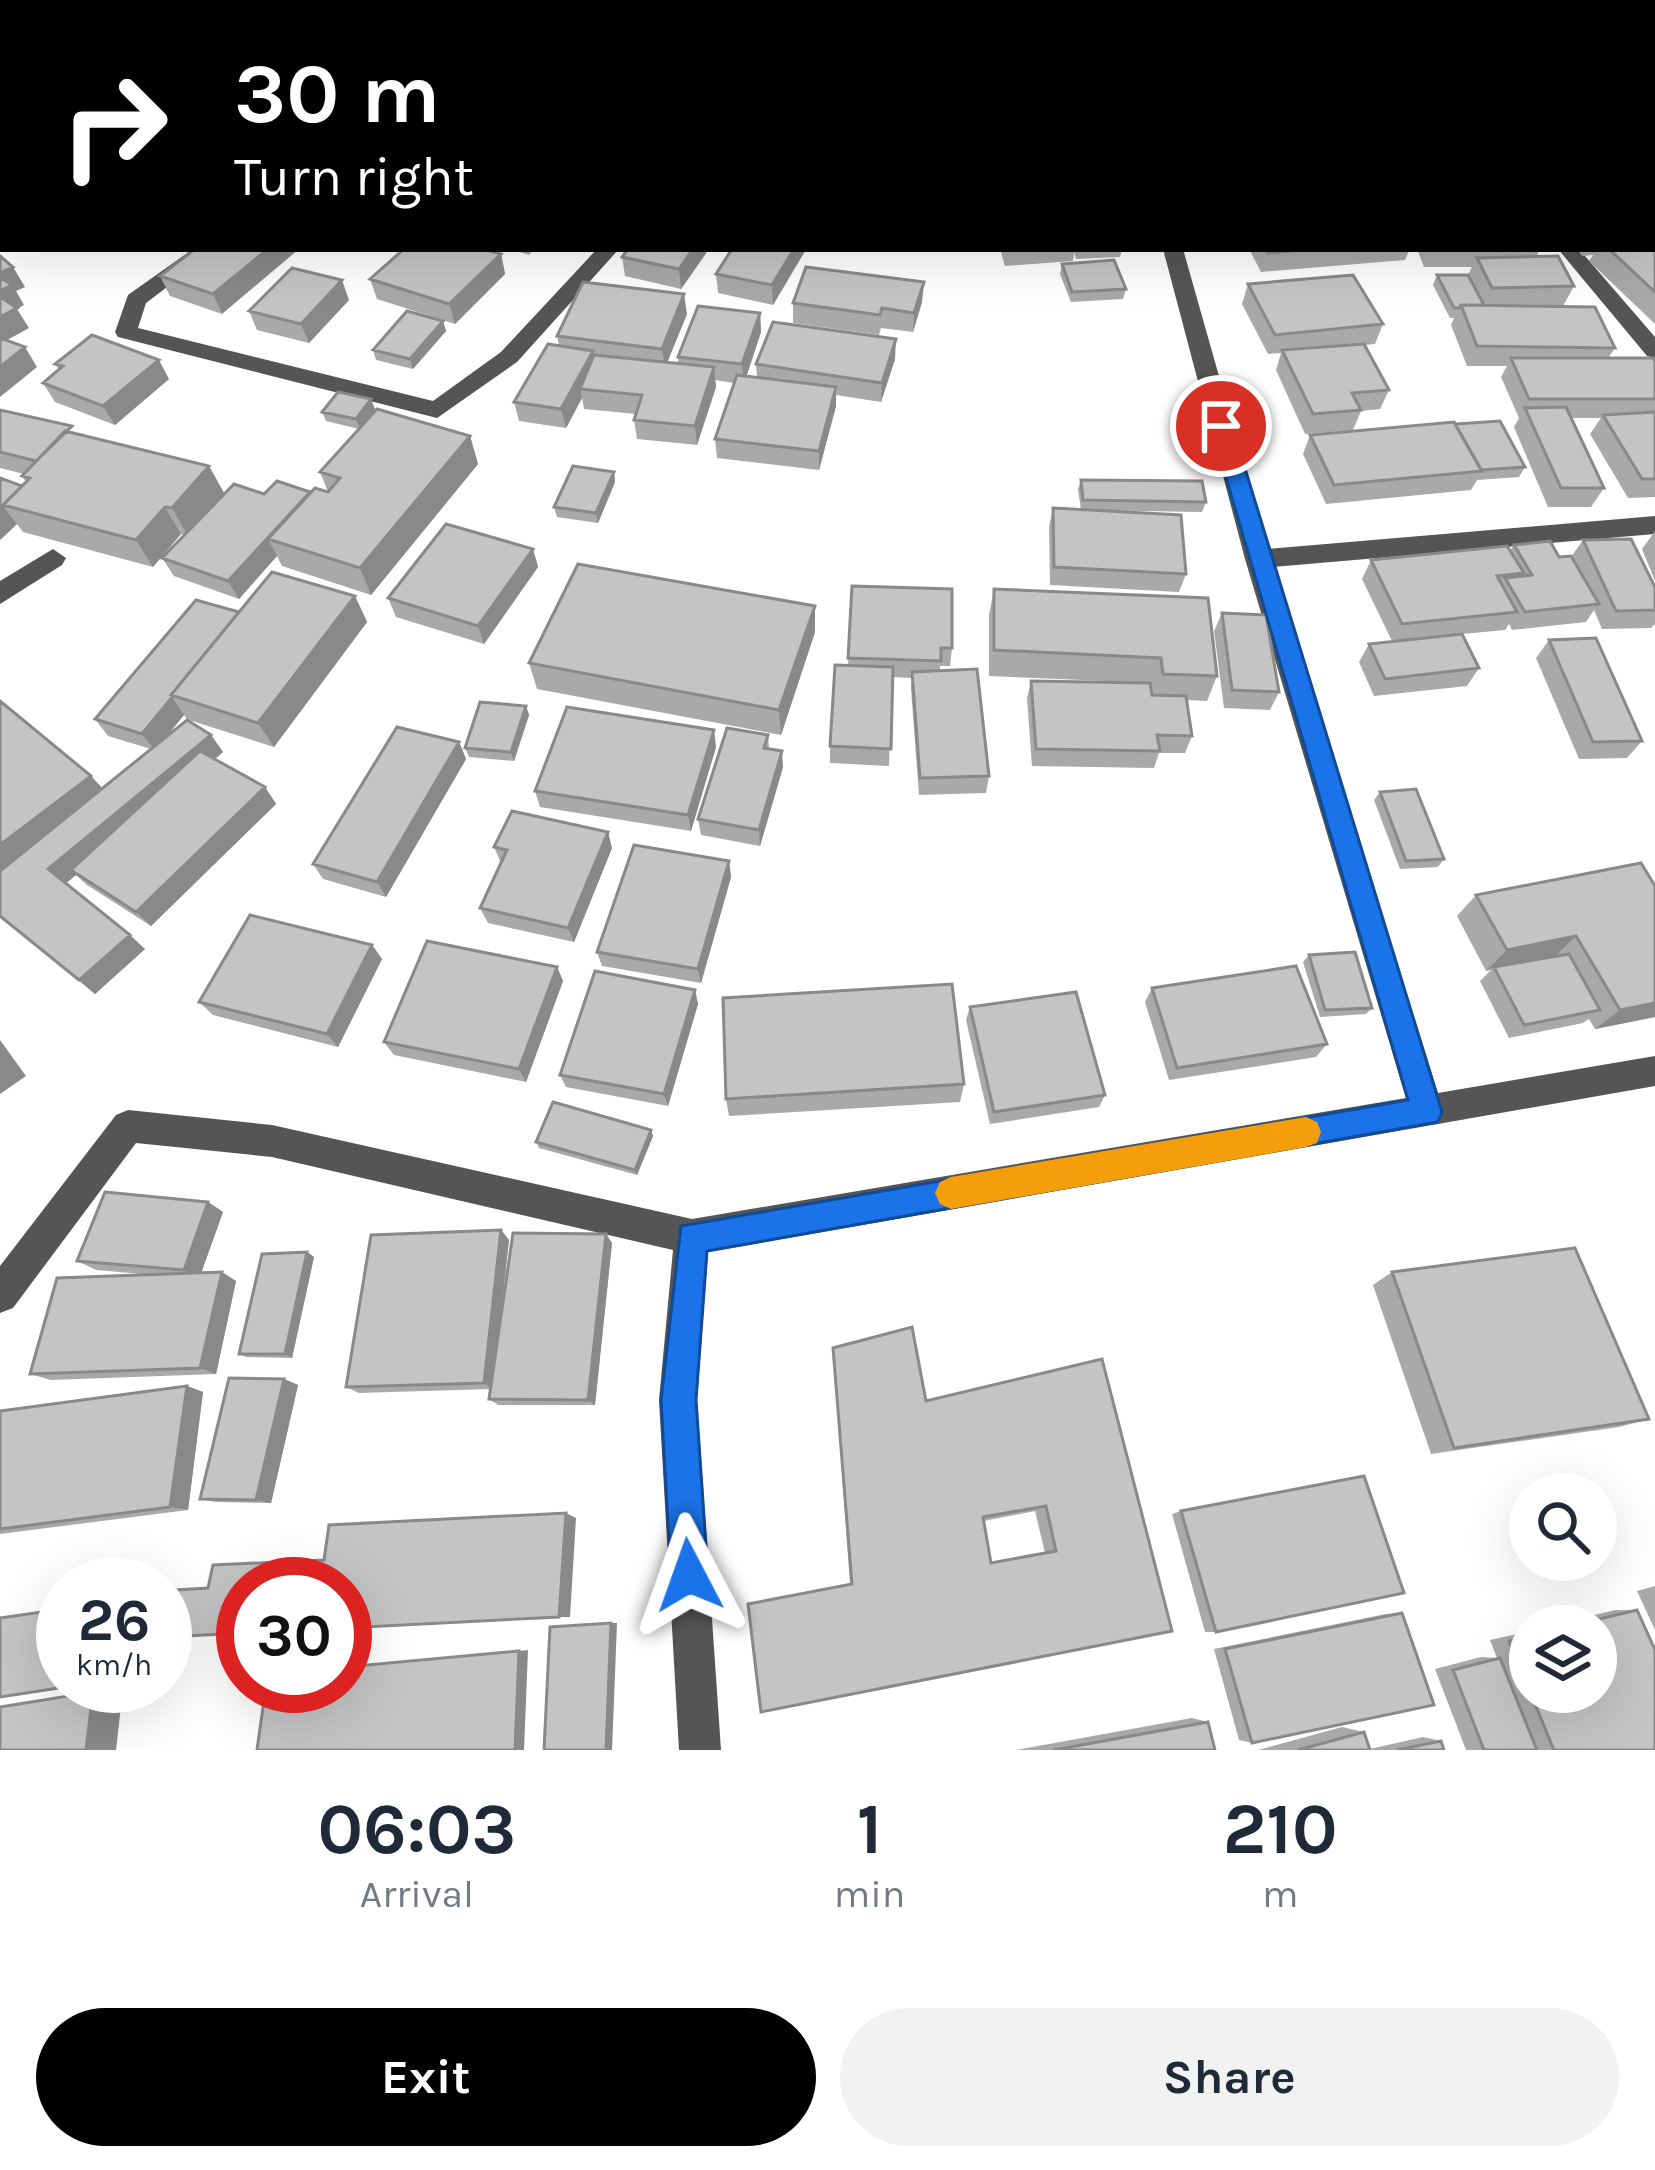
<!DOCTYPE html>
<style>
:root{--surface:#fff;--page:#f2f2f3;--text:#1f2937;--muted:#747a83;--accent:#000}
body{margin:0;font-family:Karla,sans-serif;background:var(--page);color:var(--text);height:100vh;display:flex;flex-direction:column;font-size:45px;white-space:nowrap}
*{box-sizing:border-box;margin:0}
p{font-size:39px;color:var(--muted)}
.icon{flex:none;width:66px;height:66px;fill:none;stroke:currentColor;stroke-width:2;stroke-linecap:round;stroke-linejoin:round}
.map{position:relative;height:1750px;overflow:hidden}
.side{display:flex;flex-direction:column;background:var(--surface);flex:1}
.side>*{flex:none}
.hud{position:absolute;left:0px;top:0px;width:1656px;height:252px;box-shadow:0 12px 48px #0002;background:#000;color:#fff;overflow:hidden}
.controls{position:absolute;left:1509px;top:1473px;display:grid;gap:24px}
.controls a{display:grid;place-items:center;width:108px;height:108px;border-radius:50%;background:var(--surface);box-shadow:0 12px 48px #0002;font-size:60px}
.speed{position:absolute;left:36px;top:1557px;display:flex;gap:24px;font-size:60px;font-weight:700;text-align:center}
.speed>*{display:grid;place-content:center;width:156px;height:156px;border-radius:50%;background:var(--surface);box-shadow:0 12px 48px #0002;line-height:1}
.speed small{font-size:30px;font-weight:400}
.speed .limit{border:18px solid #d22;background:#fff;color:#111}
.pin{position:absolute;display:grid;place-items:center;width:102px;height:102px;color:#fff;margin:-51px;border:6px solid #fff;border-radius:50%;box-shadow:0 3px 12px #0007}
.me{position:absolute;width:132px;margin:-66px;rotate:356deg;stroke-linejoin:round;filter:drop-shadow(0 0 9px #0008)}
.turn{display:flex;align-items:center;gap:42px;height:252px;padding:0 36px;font-size:54px}
.turn .icon{width:156px;height:156px;stroke-width:2.5}
.turn b{display:block;font-size:84px;line-height:102px}
.eta{display:flex;justify-content:space-evenly;align-items:center;height:204px;text-align:center}
.eta b{font-size:72px;font-weight:700;line-height:84px}
.action{display:flex;gap:24px;margin-top:auto;padding:24px 36px}
.action a{flex:1;height:138px;border-radius:72px;background:var(--accent);color:#fff;font-size:48px;font-weight:700;line-height:138px;text-align:center}
.action a+a{background:var(--page);color:var(--text)}
.map>svg:first-child{display:block}
.lines{fill:none;stroke-linecap:round;stroke-linejoin:round}
.minor{fill:#555;fill-rule:evenodd}
.wall{fill:#a9a9a9;fill-rule:evenodd}
.shaded-wall{fill:#898989}
.building{fill:#c4c4c4;stroke:#898989;stroke-width:3;fill-rule:evenodd}
.route{fill:#1a73e8;stroke:#114b97;stroke-width:3}
.slow{fill:#f59e0b}
</style>
<div class="map">
<svg width="1655" height="1750" viewBox="0 0 1655 1750">
<rect width="100%" height="100%" fill="#fff"/>
<g class="lines">
<!-- minor -->
<path class="minor" d="M370,0H392L394,3H372Z
M924,0H942L943,3H925Z
M1134,0H1152V3H1134Z
M1653,126H1655V138H1653Z
M193,249H217L146,303L138,328L433,401L501,352L597,249H619L517,362L437,418L118,337L115,332L128,295Z
M1163,249H1183L1268,549L1655,516V534L1273,567L1438,1093L1655,1056V1086L708,1252L697,1400L721,1750H679L659,1400L673,1250L272,1157L136,1143L13,1308L0,1313V1266L116,1115L128,1110L272,1125L692,1219L1406,1098L1245,559Z
M1558,249H1579L1655,337V358L1647,356Z
M53,549L66,558L62,565L0,604V581Z"/>
</g>
<!-- wall -->
<path class="wall" d="M770,0H855V3H770Z
M1651,0L1655,5L1653,11V3H1341L1340,1Z
M1655,230V324L1589,261L1593,255L1582,256L1577,249H1653Z
M195,249L222,314L170,296L160,276Z
M510,249H534L529,255Z
M709,249L681,289L625,276L622,257Z
M732,249H805V251L773,305L718,293L716,274Z
M1000,249H1122L1120,257L1076,259L1074,252L1073,261L1005,266Z
M1249,249H1410L1405,260L1261,272Z
M1417,249H1540L1536,257L1574,286L1563,306L1615,348L1608,358L1655,362V497L1628,498L1590,434L1601,418H1571L1604,488L1591,507H1548L1514,427L1519,418L1501,377L1507,366H1467L1451,325L1454,318H1450L1433,285L1437,275H1468L1472,267H1424Z
M501,254L505,274L455,324L377,299L370,279Z
M1062,264L1126,289L1123,299L1071,302L1060,274Z
M1248,284L1383,324L1375,344L1365,345L1389,390L1380,409L1361,411L1353,430L1305,434L1276,370L1281,353L1268,354L1242,304Z
M349,300L309,343L257,330L249,311Z
M922,302L913,332L881,328L879,335L793,323V303Z
M760,313L761,332L746,376L757,378L756,364L895,359L881,402L836,395V406L819,470L717,458L715,439L734,383L715,380L716,387L697,445L637,439L634,420L636,414L584,409L582,398L566,428L519,421L514,402L559,346L557,336L687,314L667,362L678,364V357Z
M443,321L446,331L413,369L376,360L373,350Z
M55,364L169,379L115,425L55,402L43,383L59,370Z
M375,409L362,426L470,436L478,464L371,595L282,566L277,556L239,599L174,576L162,558L185,535L181,534L153,567L23,532L17,524L0,540V478L22,486L26,482L22,476L24,474L0,468V410L77,434L209,466L224,493L264,494L328,492L320,472L359,429L326,421L322,412Z
M1310,435L1525,467L1519,477L1477,480L1471,490L1326,504L1303,454Z
M614,472L615,482L598,523L557,517L554,507Z
M1081,480L1206,502L1202,512L1084,510L1186,574L1179,592L1050,585L1049,527L1053,508L1081,510L1078,489Z
M1655,531V581L1642,549Z
M1583,540L1655,587V624L1651,628L1602,629L1594,610L1586,622L1512,630L1509,624L1505,630L1462,634L1479,668L1467,686L1374,696L1359,662L1369,644L1392,641L1362,579L1371,560L1510,550L1514,545L1559,557H1571Z
M533,549L538,567L484,644L396,617L388,598Z
M852,586L952,648L950,666H940V671L989,776L986,793L919,795L911,689L912,678L892,677L889,766L830,763V746L848,666Z
M994,589L1217,676L1207,701L1186,700L1192,736L1185,753H1159L1154,768L1032,766L1027,698L1031,681L1131,682L989,676V615Z
M355,596L367,622L274,747L189,720L211,735L223,752L215,759L265,787L276,804L151,926L87,885L76,875L66,883L145,949L95,994L0,916L91,776L102,788L151,749L108,736L95,719L239,612ZM184,715L188,720L168,735Z
M1222,613L1279,692L1270,710L1224,708L1214,631Z
M815,632L781,735L537,689L529,663Z
M1549,640L1642,741L1627,758L1579,759L1536,658Z
M526,706L529,715L514,761L469,757L465,748Z
M768,735L769,748L783,767L760,846L701,835L698,819Z
M459,742L466,759L386,897L323,879L313,864Z
M716,747L691,831L540,807L535,791Z
M1380,792L1444,859L1438,867L1400,869L1374,800Z
M494,847L612,848L574,942L488,923L480,908L501,863Z
M729,861L731,877L701,983L602,966L597,952Z
M1655,886V1017L1595,1029L1589,1019L1583,1023L1509,1038L1480,981L1491,970L1486,971L1457,916L1476,895Z
M372,945L382,959L338,1047L213,1015L199,1002Z
M1309,955L1372,1008L1366,1014L1320,1017L1303,962Z
M557,967L563,981L526,1082L394,1055L384,1042Z
M1152,988L1327,1044L1316,1057L1169,1080L1145,1002Z
M695,990L698,1004L668,1106L566,1087L560,1075Z
M970,1007L1105,1095L1099,1107L990,1124L966,1020Z
M964,1084L960,1102L729,1116L726,1099Z
M651,1130L653,1136L637,1175L539,1148L536,1142Z
M208,1202L223,1212L201,1273L236,1281L216,1374L51,1380L30,1374L153,1275L96,1270L77,1261Z
M501,1230L509,1240L498,1340L606,1234L612,1243L595,1405H498L489,1399L491,1389L359,1393L346,1387Z
M307,1252L314,1257L292,1358L246,1357L239,1354Z
M1392,1272L1649,1419L1619,1427L1431,1454L1373,1285Z
M833,1348L926,1401L1102,1359L1172,1631L850,1584ZM1035,1511L1045,1553L991,1563L984,1521Z
M284,1379L298,1385L271,1503L216,1502L200,1499Z
M187,1386L203,1392L188,1510L0,1534V1411Z
M1181,1511L1216,1632H1205L1172,1514Z
M1655,1586V1630L1637,1591Z
M1615,1610H1637L1655,1750H1466L1435,1669L1481,1657L1497,1658L1490,1640L1530,1631V1692L1596,1626H1549Z
M1402,1613L1252,1743L1239,1740L1214,1649L1386,1614Z
M1192,1718L1208,1722L1215,1750H1016Z
M1342,1727L1364,1732L1370,1749L1423,1737L1441,1741L1444,1750H1258Z"/>
<!-- shaded-wall -->
<path class="shaded-wall" d="M0,0H22L17,3H3V11L1,13Z
M223,0H267L261,3H217Z
M587,0H615L611,3H584Z
M3,206V231L0,232V207Z
M268,249H299L222,314L213,294Z
M693,249H709L681,289L679,269Z
M794,249H805V251L773,305L772,285Z
M501,254L505,274L455,324L449,304Z
M13,267L25,287L16,291L24,305L17,309L29,328L0,344V273Z
M342,280L349,300L309,343L301,324Z
M924,282L922,302L913,332L914,313Z
M684,294L687,314L665,368L662,349Z
M760,313L761,332L744,384L742,364Z
M443,321L446,331L413,369L410,359Z
M896,339L895,359L881,402L882,383Z
M25,347L37,367L0,397V367Z
M593,351L597,371L580,389L582,398L566,428L561,409Z
M159,360L169,379L115,425L103,406Z
M714,367L716,387L697,445L695,426Z
M836,387V406L819,470V451Z
M371,399L375,409L360,429L356,419Z
M470,436L478,464L371,595L360,568Z
M209,466L224,493L188,536L172,508Z
M614,472L615,482L598,523L596,513Z
M310,492L268,539L277,556L239,599L228,581Z
M3,506L17,524L0,540V508Z
M165,507L181,534L153,567L136,540Z
M533,549L538,567L484,644L478,626Z
M355,596L367,622L274,747L258,723Z
M815,606V632L781,735L779,710Z
M172,697L184,715L155,750L142,734Z
M526,706L529,715L514,761L511,752Z
M714,730L716,747L691,831L688,815Z
M211,735L223,752L77,874L71,870L76,875L64,885L48,869Z
M459,742L466,759L386,897L377,882Z
M782,751L783,767L760,846L759,830Z
M91,776L112,799L0,886V845Z
M265,787L276,804L151,926L136,912Z
M608,832L612,848L574,942L568,928Z
M729,861L731,877L701,983L698,969Z
M130,935L145,949L95,994L79,980Z
M1576,936L1554,957L1494,967L1486,971L1507,950Z
M372,945L382,959L338,1047L327,1034Z
M557,967L563,981L526,1082L519,1069Z
M695,990L698,1004L668,1106L664,1094Z
M1655,1003V1017L1595,1029L1620,1010Z
M0,1040L26,1076L0,1094Z
M651,1130L653,1136L637,1175L635,1170Z
M208,1202L223,1212L199,1279L184,1270Z
M501,1230L509,1240L492,1389L484,1383Z
M606,1234L612,1243L595,1405L588,1400Z
M307,1252L314,1257L292,1358L285,1354Z
M222,1272L236,1281L216,1374L200,1368Z
M284,1379L298,1385L271,1503L256,1500Z
M187,1386L203,1392L188,1510L170,1507Z
M566,1513L576,1518L570,1617H559Z
M611,1623H617L612,1750H606Z
M528,1650L524,1750H515L519,1651Z
M123,1689L116,1750H86L93,1692Z"/>
<!-- building -->
<path class="building" d="M95,0H136L130,3H89Z
M136,0H223L217,3H130Z
M245,0H331L326,3H240Z
M477,0H507L503,3H473Z
M587,0L584,3H521L513,1Z
M669,0H712L725,3H666Z
M863,0H896L895,3H863Z
M1170,0H1204L1205,3H1170Z
M1208,0H1299L1321,1V3H1209Z
M1355,0H1444L1446,3H1357Z
M1463,0H1511L1513,3H1465Z
M1526,0H1576L1578,3H1528Z
M1593,0H1651L1655,5L1653,6V3H1596Z
M1653,24H1655V61H1653Z
M0,75L3,76V130L0,132Z
M1653,135H1655V160L1653,159Z
M3,165V206L0,207V166Z
M1653,230H1655V292L1609,249H1653Z
M195,249H268L213,294L160,276Z
M404,249H483L501,254L449,304L370,279Z
M628,249H693L679,269L622,257Z
M732,249H794L772,285L716,274Z
M1266,249H1311L1267,253Z
M0,256L13,267L0,273Z
M1558,256L1574,286L1492,288L1477,258Z
M1114,260L1126,289L1072,292L1062,264Z
M806,267L924,282L914,313L882,308L880,315L793,303Z
M292,268L342,280L301,324L249,311Z
M1353,275L1383,324L1275,335L1248,284Z
M1437,275H1468L1484,305H1461L1459,308H1454Z
M3,279L12,285L0,291V281Z
M583,282L684,294L662,349L557,336Z
M0,297L17,308L0,317Z
M1461,305L1595,307L1615,348L1477,346Z
M698,306L760,313L742,364L678,357Z
M407,311L443,321L410,359L373,350Z
M773,322L896,339L882,383L756,364Z
M92,335L159,360L103,406L43,383L63,366L55,364Z
M0,338L25,347L0,367Z
M548,344L593,351L561,409L514,402Z
M1364,344L1389,390L1352,393L1361,410L1313,414L1282,350Z
M594,355L714,367L695,426L634,420L642,395L580,389Z
M1511,358H1653L1655,362V399H1529Z
M737,375L836,387L819,451L715,439Z
M338,392L371,399L356,419L322,412Z
M1566,407L1604,488H1561L1525,408Z
M377,409L470,436L360,568L268,539L315,488L328,492L340,478L320,472Z
M0,410L72,426L36,461L0,452Z
M1655,412V479H1642L1603,415Z
M1500,421L1525,467L1481,470L1455,424Z
M1454,422L1482,471L1334,485L1310,435Z
M65,431L209,466L172,508L165,507L136,540L3,505L30,478L22,476Z
M573,466L614,472L596,513L554,507Z
M0,478L22,486L0,508Z
M1081,480L1202,481L1206,502L1083,500Z
M277,481L310,492L228,581L162,558L234,484L264,494Z
M1053,508L1181,515L1186,574L1054,567Z
M446,524L533,549L478,626L388,598Z
M1631,539L1655,587V610L1616,611L1583,540Z
M1550,541L1559,557L1571,556L1599,604L1525,612L1505,578L1532,575L1514,545Z
M1507,546L1524,573L1497,576L1517,612L1402,624L1371,560Z
M578,564L815,606L779,710L529,663Z
M272,572L355,596L258,723L171,695Z
M852,586L952,589V648H941V661L848,658Z
M994,589L1208,598L1217,676L1163,674L1161,658L994,650Z
M196,600L239,612L171,695L173,696L142,734L95,719Z
M1222,613L1266,615L1279,692L1232,690Z
M1462,634L1479,668L1385,679L1369,644Z
M1596,638L1642,741L1593,742L1549,640Z
M835,665L893,667L891,749L830,746Z
M977,669L989,776L920,778L912,672Z
M1031,681L1150,683L1152,695L1186,696L1192,736L1157,735L1160,751L1036,749Z
M0,701L91,776L0,845Z
M480,702L526,706L511,752L465,748Z
M567,707L714,730L688,815L535,791Z
M187,720L211,735L48,869L130,935L79,980L0,916V871Z
M397,727L459,742L377,882L313,864Z
M727,728L768,735L764,748L782,751L759,830L698,819Z
M200,751L265,787L136,912L71,870Z
M1416,789L1444,859L1406,861L1380,792Z
M512,811L608,832L568,928L480,908L507,850L494,847Z
M634,845L729,861L698,969L597,952Z
M1641,863L1655,886V1003L1620,1010L1576,936L1507,950L1476,895Z
M250,915L372,945L327,1034L199,1002Z
M427,941L557,967L519,1069L384,1042Z
M1355,952L1372,1008L1325,1010L1309,955Z
M1569,954L1600,1010L1524,1025L1494,967Z
M1296,966L1327,1044L1177,1068L1152,988Z
M595,971L695,990L664,1094L560,1075Z
M952,984L964,1084L726,1099L723,998Z
M1076,992L1105,1095L994,1112L970,1007Z
M553,1102L651,1130L635,1170L536,1142Z
M105,1192L208,1202L184,1270L77,1261Z
M501,1230L484,1383L346,1387L371,1235Z
M513,1233L606,1234L588,1400L489,1399Z
M1575,1248L1649,1419L1454,1448L1392,1272Z
M307,1252L285,1354H239L262,1254Z
M222,1272L200,1368L30,1374L57,1278Z
M912,1327L926,1401L1102,1359L1172,1631L761,1712L748,1604L852,1584L833,1348ZM1046,1506L1056,1551L991,1563L983,1517Z
M229,1378L284,1379L256,1500L200,1499Z
M187,1386L170,1507L0,1529V1411Z
M1364,1476L1404,1593L1216,1632L1181,1511Z
M566,1513L559,1617L345,1628V1584H243V1633L167,1637L176,1590L208,1588L213,1565L324,1560L329,1525Z
M63,1609V1686H72L0,1697V1618Z
M1637,1610L1655,1650V1750H1554L1530,1692H1596V1626H1570Z
M1402,1613L1434,1705L1252,1743L1225,1649Z
M611,1623L606,1750H544L550,1627Z
M1530,1636V1692L1509,1641Z
M519,1651L515,1750H257L266,1686H345V1667Z
M1500,1658L1537,1750H1484L1453,1670Z
M93,1692L86,1750H0V1707Z
M1208,1722L1215,1750H1054Z
M1364,1732L1370,1750H1298Z
M1441,1741L1444,1750H1397Z"/>
<!-- route -->
<path class="route" d="M1221,419L1232,426L1442,1112L1438,1122L707,1251L696,1400L708,1575L702,1588L689,1593L676,1588L671,1575L661,1400L681,1226L1408,1100L1211,426Z"/>
<!-- slow -->
<path class="slow" d="M1306,1117L1317,1122L1321,1132L1317,1143L1306,1147L951,1209L940,1204L935,1193L940,1182L951,1177Z"/>
</svg>
<div class="controls">
<a><svg class="icon" aria-label="search" viewBox="0 0 24 24"><circle cx="10" cy="10" r="6"/><path d="M15 15l6 6"/></svg></a>
<a><svg class="icon" aria-label="layers" viewBox="0 0 24 24"><path d="M12 4l9 5-9 5-9-5zM3 14l9 5 9-5"/></svg></a>
</div>
<div class="speed"><div>26<small>km/h</small></div><div class="limit">30</div></div>
<div class="pin" style="left:1221px;top:426px;background:#d93025"><svg class="icon" aria-label="arrive" viewBox="0 0 24 24"><path d="M6 21V4h12l-3 4 3 4H6"/></svg></div>
<svg class="me" style="left:689px;top:1575px" viewBox="-20 -20 40 40"><path d="M0-17L14 15 0 8-14 15z" fill="#1a73e8" stroke="#fff" stroke-width="4"/></svg>
<div class="hud">
<div class="turn"><svg class="icon" aria-label="right" viewBox="0 0 24 24"><path d="M7 20v-9h11M14 6l5 5-5 5"/></svg><div><b>30 m</b>Turn right</div></div>
</div>
</div>
<section class="side">
<div class="eta">
<div><b>06:03</b><p>Arrival</p></div>
<div><b>1</b><p>min</p></div>
<div><b>210</b><p>m</p></div>
</div>
<div class="action"><a>Exit</a><a>Share</a></div>
</section>
